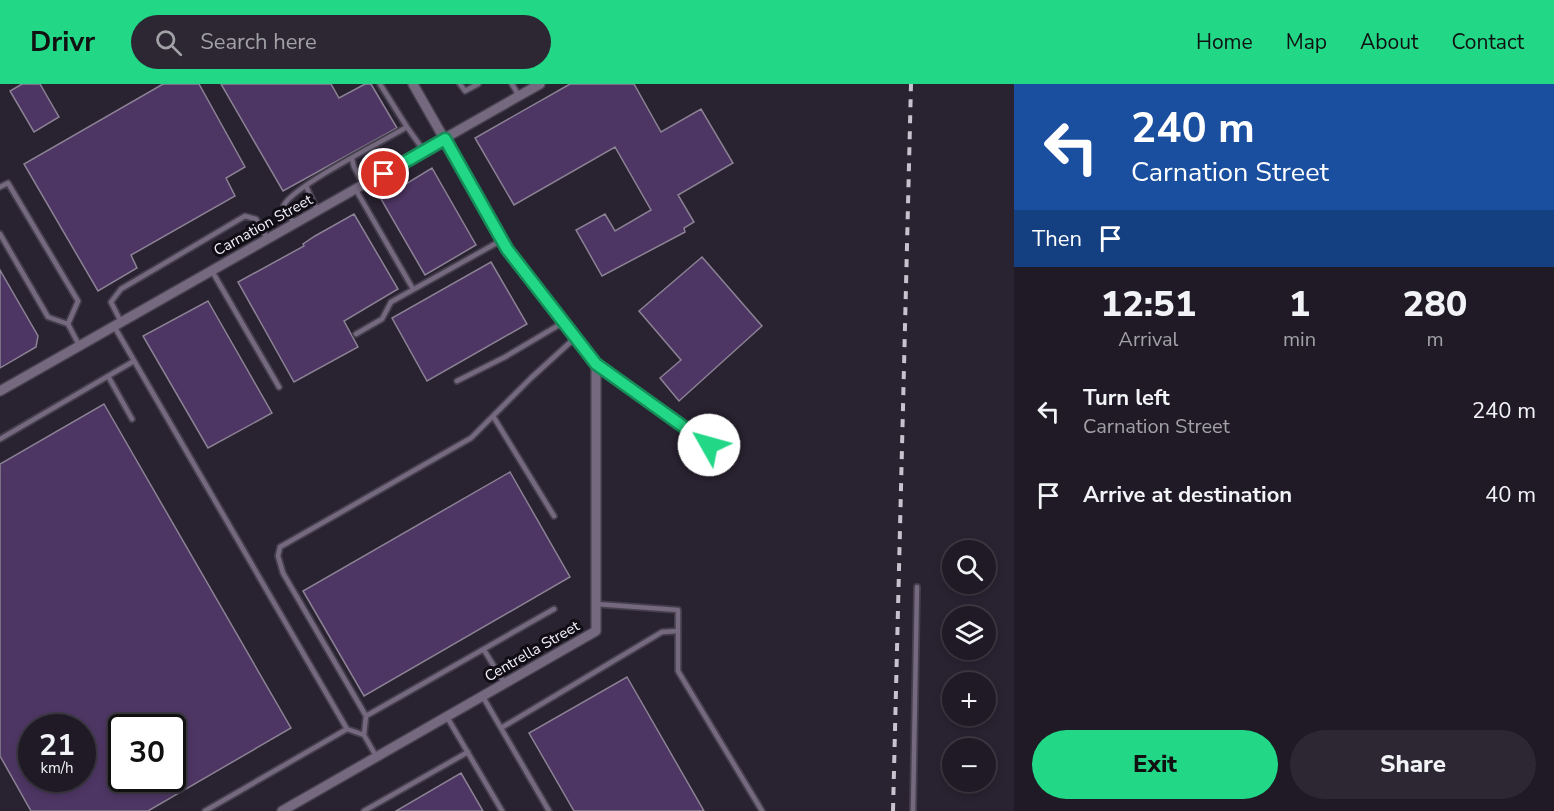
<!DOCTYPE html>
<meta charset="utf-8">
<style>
:root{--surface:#1f1a25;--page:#2c2732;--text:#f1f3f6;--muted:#a1a1a7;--line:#3c3842;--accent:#22d887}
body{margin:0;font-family:"Nunito Sans",sans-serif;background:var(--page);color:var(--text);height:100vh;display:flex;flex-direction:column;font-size:22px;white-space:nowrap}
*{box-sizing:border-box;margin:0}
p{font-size:20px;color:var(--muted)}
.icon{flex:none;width:33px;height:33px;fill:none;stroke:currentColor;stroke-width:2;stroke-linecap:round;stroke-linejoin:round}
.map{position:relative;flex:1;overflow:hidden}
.side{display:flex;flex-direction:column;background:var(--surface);width:540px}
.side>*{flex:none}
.banner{background:#1a4fa0;color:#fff;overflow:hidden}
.fabs{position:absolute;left:942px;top:456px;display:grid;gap:12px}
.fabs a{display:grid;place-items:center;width:54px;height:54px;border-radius:50%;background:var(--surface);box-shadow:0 3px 9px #0003,0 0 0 2px var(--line);font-size:30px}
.speed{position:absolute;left:18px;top:630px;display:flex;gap:12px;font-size:30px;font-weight:700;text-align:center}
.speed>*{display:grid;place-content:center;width:78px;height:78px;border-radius:50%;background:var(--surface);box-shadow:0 3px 9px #0003,0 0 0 2px var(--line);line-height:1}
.speed small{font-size:15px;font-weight:400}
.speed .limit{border:3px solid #111;border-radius:9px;background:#fff;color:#111}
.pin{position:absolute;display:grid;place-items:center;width:51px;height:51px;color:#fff;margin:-26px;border:3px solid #fff;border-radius:50%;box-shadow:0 2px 6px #0007}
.me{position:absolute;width:66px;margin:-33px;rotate:308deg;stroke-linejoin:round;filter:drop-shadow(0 0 4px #0008)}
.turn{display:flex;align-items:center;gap:21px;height:126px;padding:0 18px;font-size:27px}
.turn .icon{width:78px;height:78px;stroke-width:2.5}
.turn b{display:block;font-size:42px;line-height:51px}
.then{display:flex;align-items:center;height:57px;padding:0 18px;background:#0003;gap:12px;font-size:22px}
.eta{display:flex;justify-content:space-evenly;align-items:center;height:102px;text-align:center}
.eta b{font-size:36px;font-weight:800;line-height:42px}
.action{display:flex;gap:12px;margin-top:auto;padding:12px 18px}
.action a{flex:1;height:69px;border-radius:36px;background:var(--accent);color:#111;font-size:24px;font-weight:800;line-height:69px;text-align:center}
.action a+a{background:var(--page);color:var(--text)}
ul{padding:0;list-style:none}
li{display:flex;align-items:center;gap:18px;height:84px;padding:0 18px}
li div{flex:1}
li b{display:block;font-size:22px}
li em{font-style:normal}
header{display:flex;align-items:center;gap:36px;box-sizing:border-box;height:84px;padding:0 30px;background:var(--accent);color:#111}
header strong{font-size:28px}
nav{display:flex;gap:33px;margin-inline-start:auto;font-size:21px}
.search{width:420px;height:54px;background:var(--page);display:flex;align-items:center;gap:15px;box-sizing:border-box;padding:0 21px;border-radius:33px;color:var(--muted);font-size:22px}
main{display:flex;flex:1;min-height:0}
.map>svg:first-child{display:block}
.building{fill:#4e3664;stroke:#8b8294;stroke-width:1.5;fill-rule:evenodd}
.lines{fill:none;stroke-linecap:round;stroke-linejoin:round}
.lane-casing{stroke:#453f4d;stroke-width:8}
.street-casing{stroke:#453f4d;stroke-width:12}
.lane{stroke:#74697f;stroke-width:4.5}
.street{stroke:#74697f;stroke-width:9}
.rail{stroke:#c7c2cd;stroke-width:4;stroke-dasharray:8 8;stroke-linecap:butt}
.route-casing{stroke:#168c58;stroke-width:15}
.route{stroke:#22d887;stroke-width:10}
.labels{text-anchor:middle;stroke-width:6;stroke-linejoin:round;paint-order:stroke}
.street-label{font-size:15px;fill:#f4eff9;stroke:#100d14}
</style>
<header>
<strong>Drivr</strong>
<div class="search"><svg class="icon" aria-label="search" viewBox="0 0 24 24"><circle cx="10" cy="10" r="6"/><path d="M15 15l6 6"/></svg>Search here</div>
<nav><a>Home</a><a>Map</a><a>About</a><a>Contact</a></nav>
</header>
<main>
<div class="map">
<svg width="1014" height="727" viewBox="0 0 1014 727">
<rect width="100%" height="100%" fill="#292231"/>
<!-- building -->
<path class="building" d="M22,0H40L59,33L34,48L10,7Z
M163,0H199L245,83L226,94L235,112L131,171L137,184L98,207L24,80Z
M221,0H331L339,14L365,0H371L397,44L283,107Z
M570,0H634L661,48L701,25L733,79L678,111L694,138L684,144L685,148L602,192L576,146L605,130L615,147L651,126L615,63L514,121L475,54Z
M432,84L476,161L425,191L381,115Z
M354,130L398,205L344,237L358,263L294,298L238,198L304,162L303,160L315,152Z
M702,173L762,242L679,317L660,294L681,276L639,227Z
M491,178L527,240L427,297L392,234Z
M0,186L38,252L36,263L0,284Z
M208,217L272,329L208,364L143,252Z
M104,320L291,644L148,727H31L0,672V380ZM32,644H82V694H32ZM122,644H172V694H122Z
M510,388L570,493L364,612L303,507Z
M627,593L704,727H574L529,649Z
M461,689L483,727H396Z"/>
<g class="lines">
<!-- lane casing -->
<g class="lane-casing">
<path id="lane" d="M380,0L407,43L424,67
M460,0L465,7L478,0
M512,0L519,12
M352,75L354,83L364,101
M306,102L317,126
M0,103L8,99L78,217L68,240
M356,106L413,205
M294,140L284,121C294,102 383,57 407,43
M0,150L48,233L68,240L79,261
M212,187L279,303
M121,238L111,218L121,205L245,132L256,135L267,154
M114,242L347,645L364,651L376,672
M356,250L382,235L391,218L502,156
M108,292L132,335
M457,297L505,273L564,238
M493,332L554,432
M0,355L134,277
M596,520L678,526V587L762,727
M484,566L505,600
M483,613L549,727
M366,632L554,525
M447,633L502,727
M501,644L662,548L678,547
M364,651L366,632L283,489L278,472L280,463L471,354L531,294L576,253
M205,727L347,645
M364,727L468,668
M913,727L917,503"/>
</g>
<!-- street casing -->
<g class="street-casing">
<path id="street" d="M413,0L507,165L596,280L680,339L723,373
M0,307L540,0
M282,727L596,547V280"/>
</g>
<!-- lane -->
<use href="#lane" class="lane"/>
<!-- street -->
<use href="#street" class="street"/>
<!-- rail -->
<path class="rail" d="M893,727L911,0"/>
</g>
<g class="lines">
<!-- route casing -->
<g class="route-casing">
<path id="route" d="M384,90L445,55L507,165L596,280L709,361"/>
</g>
<!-- route -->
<use href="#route" class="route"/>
</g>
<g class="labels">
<!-- street labels -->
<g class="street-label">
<text transform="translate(263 141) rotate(-29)" y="5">Carnation Street</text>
<text transform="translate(532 567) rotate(-30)" y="5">Centrella Street</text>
</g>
</g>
</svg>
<div class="fabs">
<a><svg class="icon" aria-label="search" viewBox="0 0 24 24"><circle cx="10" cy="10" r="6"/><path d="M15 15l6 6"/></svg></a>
<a><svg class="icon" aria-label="layers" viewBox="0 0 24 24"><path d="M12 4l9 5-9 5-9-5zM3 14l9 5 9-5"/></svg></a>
<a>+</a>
<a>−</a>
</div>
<div class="speed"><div>21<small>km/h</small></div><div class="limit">30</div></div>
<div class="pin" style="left:384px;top:90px;background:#d93025"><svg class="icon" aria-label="arrive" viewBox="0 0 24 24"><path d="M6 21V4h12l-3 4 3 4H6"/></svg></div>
<svg class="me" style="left:709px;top:361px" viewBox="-20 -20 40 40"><circle r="19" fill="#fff"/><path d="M0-13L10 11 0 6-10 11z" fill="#22d887"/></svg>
</div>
<section class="side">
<div class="banner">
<div class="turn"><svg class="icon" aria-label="left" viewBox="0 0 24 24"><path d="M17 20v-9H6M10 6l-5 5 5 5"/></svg><div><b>240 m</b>Carnation Street</div></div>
<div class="then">Then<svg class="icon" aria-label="arrive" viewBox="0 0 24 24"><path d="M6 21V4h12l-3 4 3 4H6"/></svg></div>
</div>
<div class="eta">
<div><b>12:51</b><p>Arrival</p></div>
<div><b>1</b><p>min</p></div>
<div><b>280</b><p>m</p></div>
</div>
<ul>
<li><svg class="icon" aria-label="left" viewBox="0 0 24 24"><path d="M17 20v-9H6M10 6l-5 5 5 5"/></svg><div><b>Turn left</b><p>Carnation Street</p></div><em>240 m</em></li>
<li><svg class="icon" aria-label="arrive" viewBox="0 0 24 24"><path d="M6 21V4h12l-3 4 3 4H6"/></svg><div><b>Arrive at destination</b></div><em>40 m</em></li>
</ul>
<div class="action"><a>Exit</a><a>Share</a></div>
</section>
</main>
